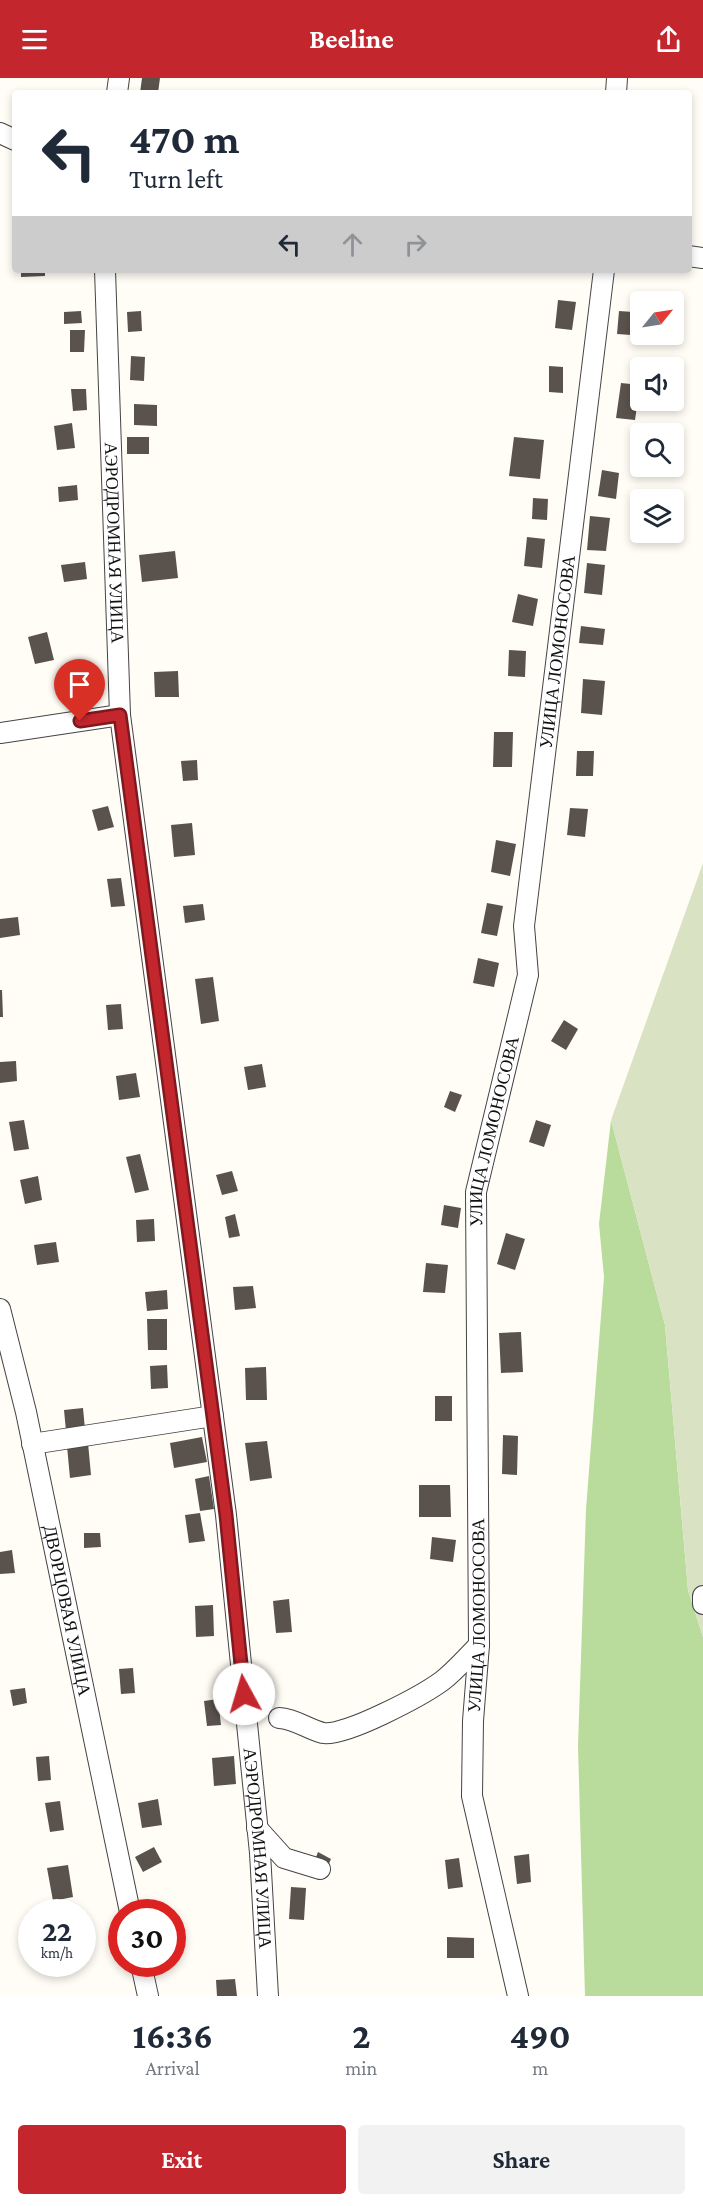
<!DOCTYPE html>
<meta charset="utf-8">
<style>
:root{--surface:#fff;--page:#f2f2f3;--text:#1f2937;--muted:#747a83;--accent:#c4262e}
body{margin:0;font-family:"Crimson Pro",serif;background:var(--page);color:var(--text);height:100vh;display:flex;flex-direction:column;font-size:22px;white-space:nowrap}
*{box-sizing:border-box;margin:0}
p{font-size:20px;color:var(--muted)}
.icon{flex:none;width:33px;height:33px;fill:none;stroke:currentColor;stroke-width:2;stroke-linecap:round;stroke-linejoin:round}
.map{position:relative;height:1918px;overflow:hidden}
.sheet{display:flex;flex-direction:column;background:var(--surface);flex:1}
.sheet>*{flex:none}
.guide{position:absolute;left:12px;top:12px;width:680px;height:183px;border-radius:6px;box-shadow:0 3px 9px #0003;background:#fff;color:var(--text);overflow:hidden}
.needle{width:39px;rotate:60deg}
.buttons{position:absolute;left:630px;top:213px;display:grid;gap:12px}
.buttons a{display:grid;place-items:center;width:54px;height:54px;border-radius:6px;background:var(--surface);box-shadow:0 3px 9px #0003;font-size:30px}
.speed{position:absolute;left:18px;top:1821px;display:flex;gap:12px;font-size:30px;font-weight:700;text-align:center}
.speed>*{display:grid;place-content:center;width:78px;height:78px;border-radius:50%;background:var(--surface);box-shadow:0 3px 9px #0003;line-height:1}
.speed small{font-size:15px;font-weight:400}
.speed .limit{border:9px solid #d22;background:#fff;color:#111}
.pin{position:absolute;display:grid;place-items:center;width:51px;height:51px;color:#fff;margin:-62px -26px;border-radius:50% 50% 50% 0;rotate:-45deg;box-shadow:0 0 6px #0007}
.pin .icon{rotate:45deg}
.me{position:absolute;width:66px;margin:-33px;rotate:354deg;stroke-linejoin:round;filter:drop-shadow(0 0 4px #0008)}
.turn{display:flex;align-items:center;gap:21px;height:126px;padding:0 18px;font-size:27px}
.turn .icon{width:78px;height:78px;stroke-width:2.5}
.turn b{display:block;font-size:42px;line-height:51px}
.lanes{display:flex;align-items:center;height:57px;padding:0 18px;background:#0003;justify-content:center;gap:30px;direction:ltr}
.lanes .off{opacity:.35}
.eta{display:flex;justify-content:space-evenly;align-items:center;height:102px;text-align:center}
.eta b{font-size:36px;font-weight:700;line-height:42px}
.button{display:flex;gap:12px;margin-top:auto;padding:12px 18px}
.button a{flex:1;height:69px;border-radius:6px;background:var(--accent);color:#fff;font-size:24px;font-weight:700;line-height:69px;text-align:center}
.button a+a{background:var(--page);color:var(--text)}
header{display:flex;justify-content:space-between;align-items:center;height:78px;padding:0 18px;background:var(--accent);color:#fff;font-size:27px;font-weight:700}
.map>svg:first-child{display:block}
.forest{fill:#b9dc9c}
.cemetery{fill:#d9e3c4}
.building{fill:#5a524d}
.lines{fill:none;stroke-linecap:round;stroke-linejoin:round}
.minor-casing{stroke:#444;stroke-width:22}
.minor{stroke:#fff;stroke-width:20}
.route-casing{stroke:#7f191e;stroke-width:15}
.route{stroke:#c4262e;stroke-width:10}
.labels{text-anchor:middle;stroke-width:6;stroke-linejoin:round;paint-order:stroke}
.street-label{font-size:18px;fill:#111;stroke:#fff}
</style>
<header><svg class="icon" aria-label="menu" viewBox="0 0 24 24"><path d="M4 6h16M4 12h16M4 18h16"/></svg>Beeline<svg class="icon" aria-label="share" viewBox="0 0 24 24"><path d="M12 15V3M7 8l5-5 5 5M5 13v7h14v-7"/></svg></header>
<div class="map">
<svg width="703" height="1918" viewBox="0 0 703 1918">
<rect width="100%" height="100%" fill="#fffdf5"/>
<!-- forest -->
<path class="forest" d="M611,1042L665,1247L688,1512L703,1559V1918H585L578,1668L586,1431L604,1199L599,1146Z"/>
<!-- cemetery -->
<path class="cemetery" d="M703,785V1559L688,1512L665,1247L611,1042Z"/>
<!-- building -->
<path class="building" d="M142,0H160L158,15H140Z
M21,192H45V198L21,199Z
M558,222L576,224L572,252L555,250Z
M81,233L82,245L64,246V234Z
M141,233L142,253L128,254L127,234Z
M619,233L633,234L631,257L617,256Z
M70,252H85L84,274H70Z
M131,278L145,279L144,303L130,302Z
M549,288L563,289V315L549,314Z
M621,305L640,307L635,342L616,340Z
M71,311H86L87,332L73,333Z
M134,326L157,327V348L134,347Z
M72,345L75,370L57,372L54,348Z
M127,359H149V376H127Z
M514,359L544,362L540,401L509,398Z
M602,392L619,395L616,421L598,418Z
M77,407L78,422L59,424L58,409Z
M533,420L548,421L547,442L532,441Z
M590,438L610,440L606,473L587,472Z
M527,459L545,461L542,490L524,488Z
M175,473L178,500L142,504L139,477Z
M85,484L87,501L64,504L61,487Z
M587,485L605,487L602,517L584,515Z
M518,516L538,521L533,548L512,544Z
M581,548L605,551L603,567L579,565Z
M47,554L54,582L35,586L28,559Z
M509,572L526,573L525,599L508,598Z
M178,593L179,619H155L154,594Z
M583,601L605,603L602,637L581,635Z
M494,654H513L512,689H493Z
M577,673H594L593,698H576Z
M197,682L198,702L183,703L181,683Z
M108,728L114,749L98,753L92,732Z
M570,730L588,731L585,759L567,757Z
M192,745L195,777L174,779L171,747Z
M496,762L516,766L510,798L491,794Z
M121,800L125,828L111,829L107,801Z
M487,825L503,828L497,858L481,855Z
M203,826L205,842L185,845L183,828Z
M18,839L20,857L0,860V841Z
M478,880L499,885L494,909L473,905Z
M213,899L219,943L201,946L195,901Z
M0,912H2L3,939H0Z
M121,926L123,951L108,952L106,927Z
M564,942L578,951L566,972L551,963Z
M16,983L17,1003L0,1005V984Z
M262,986L266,1009L248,1012L244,989Z
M136,995L140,1019L119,1022L116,998Z
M450,1013L462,1017L455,1034L444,1029Z
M24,1042L29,1071L14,1073L9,1044Z
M536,1042L551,1047L544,1069L529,1064Z
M140,1076L149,1112L135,1115L126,1079Z
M232,1093L238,1113L222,1117L216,1097Z
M38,1098L42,1122L25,1126L20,1102Z
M444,1127L461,1130L458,1150L441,1147Z
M235,1136L240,1158L229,1160L225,1139Z
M154,1141L155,1163L137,1164L136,1142Z
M506,1155L525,1161L515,1192L497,1186Z
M56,1164L59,1184L37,1187L34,1167Z
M426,1185L448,1187L445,1215L423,1214Z
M253,1208L256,1230L235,1232L233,1209Z
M167,1212L168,1231L147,1233L145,1214Z
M147,1241H167V1272H148Z
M521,1254L523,1294L501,1295L499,1255Z
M167,1287L168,1310L151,1311L150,1288Z
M266,1289L267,1322H246L245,1290Z
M435,1318H452V1343H435Z
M83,1330L85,1351L66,1353L64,1332Z
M503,1357L518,1358L517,1397L502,1396Z
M202,1359L207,1384L174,1390L170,1365Z
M267,1363L272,1400L250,1403L245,1365Z
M88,1365L91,1397L70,1400L67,1368Z
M209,1398L214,1431L200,1433L195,1401Z
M419,1407H450L451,1439H419Z
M200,1435L205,1463L189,1465L185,1437Z
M84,1455H100L101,1469L84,1470Z
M432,1459L456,1462L453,1484L430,1481Z
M12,1472L15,1495L0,1496V1474Z
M289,1521L292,1554L276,1555L273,1523Z
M213,1527L214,1558L196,1559L195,1528Z
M133,1590L135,1615L121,1616L119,1591Z
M25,1610L27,1625L13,1628L10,1612Z
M218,1621L221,1647L207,1648L204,1623Z
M49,1678L51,1702L38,1703L36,1679Z
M234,1678L236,1706L214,1708L212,1680Z
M158,1721L162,1747L142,1750L138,1725Z
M60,1723L64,1752L50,1754L45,1725Z
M154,1769L162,1784L143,1794L135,1779Z
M318,1774L331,1781L327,1790L314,1784Z
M529,1776L531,1804L517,1806L514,1778Z
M459,1780L463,1809L448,1811L445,1782Z
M68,1787L73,1819L53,1823L47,1790Z
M291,1809L306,1810L304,1842L289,1841Z
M447,1859L474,1860V1880H447Z
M235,1901L237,1918H217L216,1902Z"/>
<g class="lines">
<!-- minor casing -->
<g class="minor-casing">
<g id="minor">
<path d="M117,15L119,0"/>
<path d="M616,15L617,0"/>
<path d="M0,55L15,62"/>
<path d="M688,178L703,180"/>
<path id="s1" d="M105,192L120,637L226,1437L260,1775L268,1918"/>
<path d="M0,655L120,637"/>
<path id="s2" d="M0,1231L26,1334L130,1834"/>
<path d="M32,1366L213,1338"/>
<path d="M703,1518V1526"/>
<path d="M279,1640C296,1641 307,1651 323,1655C345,1659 423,1617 442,1603C455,1593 467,1579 479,1567"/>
<path d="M257,1750L284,1780L320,1791"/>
<path d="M141,1886L148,1918"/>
<path id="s3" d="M518,1918L472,1718L473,1643L479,1567L476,1114L528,897L524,848L604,192"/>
</g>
</g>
<!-- minor -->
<use href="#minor" class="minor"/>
</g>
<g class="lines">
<!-- route casing -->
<g class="route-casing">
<path id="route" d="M80,643L120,637L226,1437L244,1616"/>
</g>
<!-- route -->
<use href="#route" class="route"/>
</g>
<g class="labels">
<!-- street labels -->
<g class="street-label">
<text dy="6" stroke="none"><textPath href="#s1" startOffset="273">АЭРОДРОМНАЯ УЛИЦА</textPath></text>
<text dy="6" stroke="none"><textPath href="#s3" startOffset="1358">УЛИЦА ЛОМОНОСОВА</textPath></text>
<text dy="6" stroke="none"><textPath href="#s3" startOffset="872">УЛИЦА ЛОМОНОСОВА</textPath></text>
<text dy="6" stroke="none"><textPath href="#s2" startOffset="309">ДВОРЦОВАЯ УЛИЦА</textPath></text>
<text dy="6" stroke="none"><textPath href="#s3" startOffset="386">УЛИЦА ЛОМОНОСОВА</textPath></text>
<text dy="6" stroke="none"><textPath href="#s1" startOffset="1587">АЭРОДРОМНАЯ УЛИЦА</textPath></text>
</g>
</g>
</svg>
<div class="buttons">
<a><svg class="needle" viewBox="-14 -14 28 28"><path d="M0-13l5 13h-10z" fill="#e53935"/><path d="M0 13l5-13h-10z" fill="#747a83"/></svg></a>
<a><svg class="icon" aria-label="sound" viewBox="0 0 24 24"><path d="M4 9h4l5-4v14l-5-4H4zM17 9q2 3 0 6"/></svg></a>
<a><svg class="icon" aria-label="search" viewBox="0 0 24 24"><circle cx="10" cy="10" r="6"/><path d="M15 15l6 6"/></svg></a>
<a><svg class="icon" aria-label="layers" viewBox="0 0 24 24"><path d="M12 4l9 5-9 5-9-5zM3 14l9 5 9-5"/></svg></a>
</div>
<div class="speed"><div>22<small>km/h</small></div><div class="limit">30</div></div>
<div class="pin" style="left:80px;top:643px;background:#d93025"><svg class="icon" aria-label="arrive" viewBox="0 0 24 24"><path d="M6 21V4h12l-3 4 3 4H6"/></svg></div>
<svg class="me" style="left:244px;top:1616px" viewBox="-20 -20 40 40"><circle r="19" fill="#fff"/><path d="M0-13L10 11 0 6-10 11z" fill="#c4262e"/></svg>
<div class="guide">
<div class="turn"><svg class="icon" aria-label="left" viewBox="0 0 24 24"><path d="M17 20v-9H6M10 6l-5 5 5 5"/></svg><div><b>470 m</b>Turn left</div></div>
<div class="lanes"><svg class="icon" aria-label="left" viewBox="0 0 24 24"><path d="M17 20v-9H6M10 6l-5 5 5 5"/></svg><svg class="icon off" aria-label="ahead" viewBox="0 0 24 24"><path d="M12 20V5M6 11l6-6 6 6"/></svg><svg class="icon off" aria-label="right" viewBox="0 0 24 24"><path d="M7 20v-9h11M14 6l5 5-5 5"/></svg></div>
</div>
</div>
<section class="sheet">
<div class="eta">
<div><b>16:36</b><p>Arrival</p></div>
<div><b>2</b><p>min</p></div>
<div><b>490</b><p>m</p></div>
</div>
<div class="button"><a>Exit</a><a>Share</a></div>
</section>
